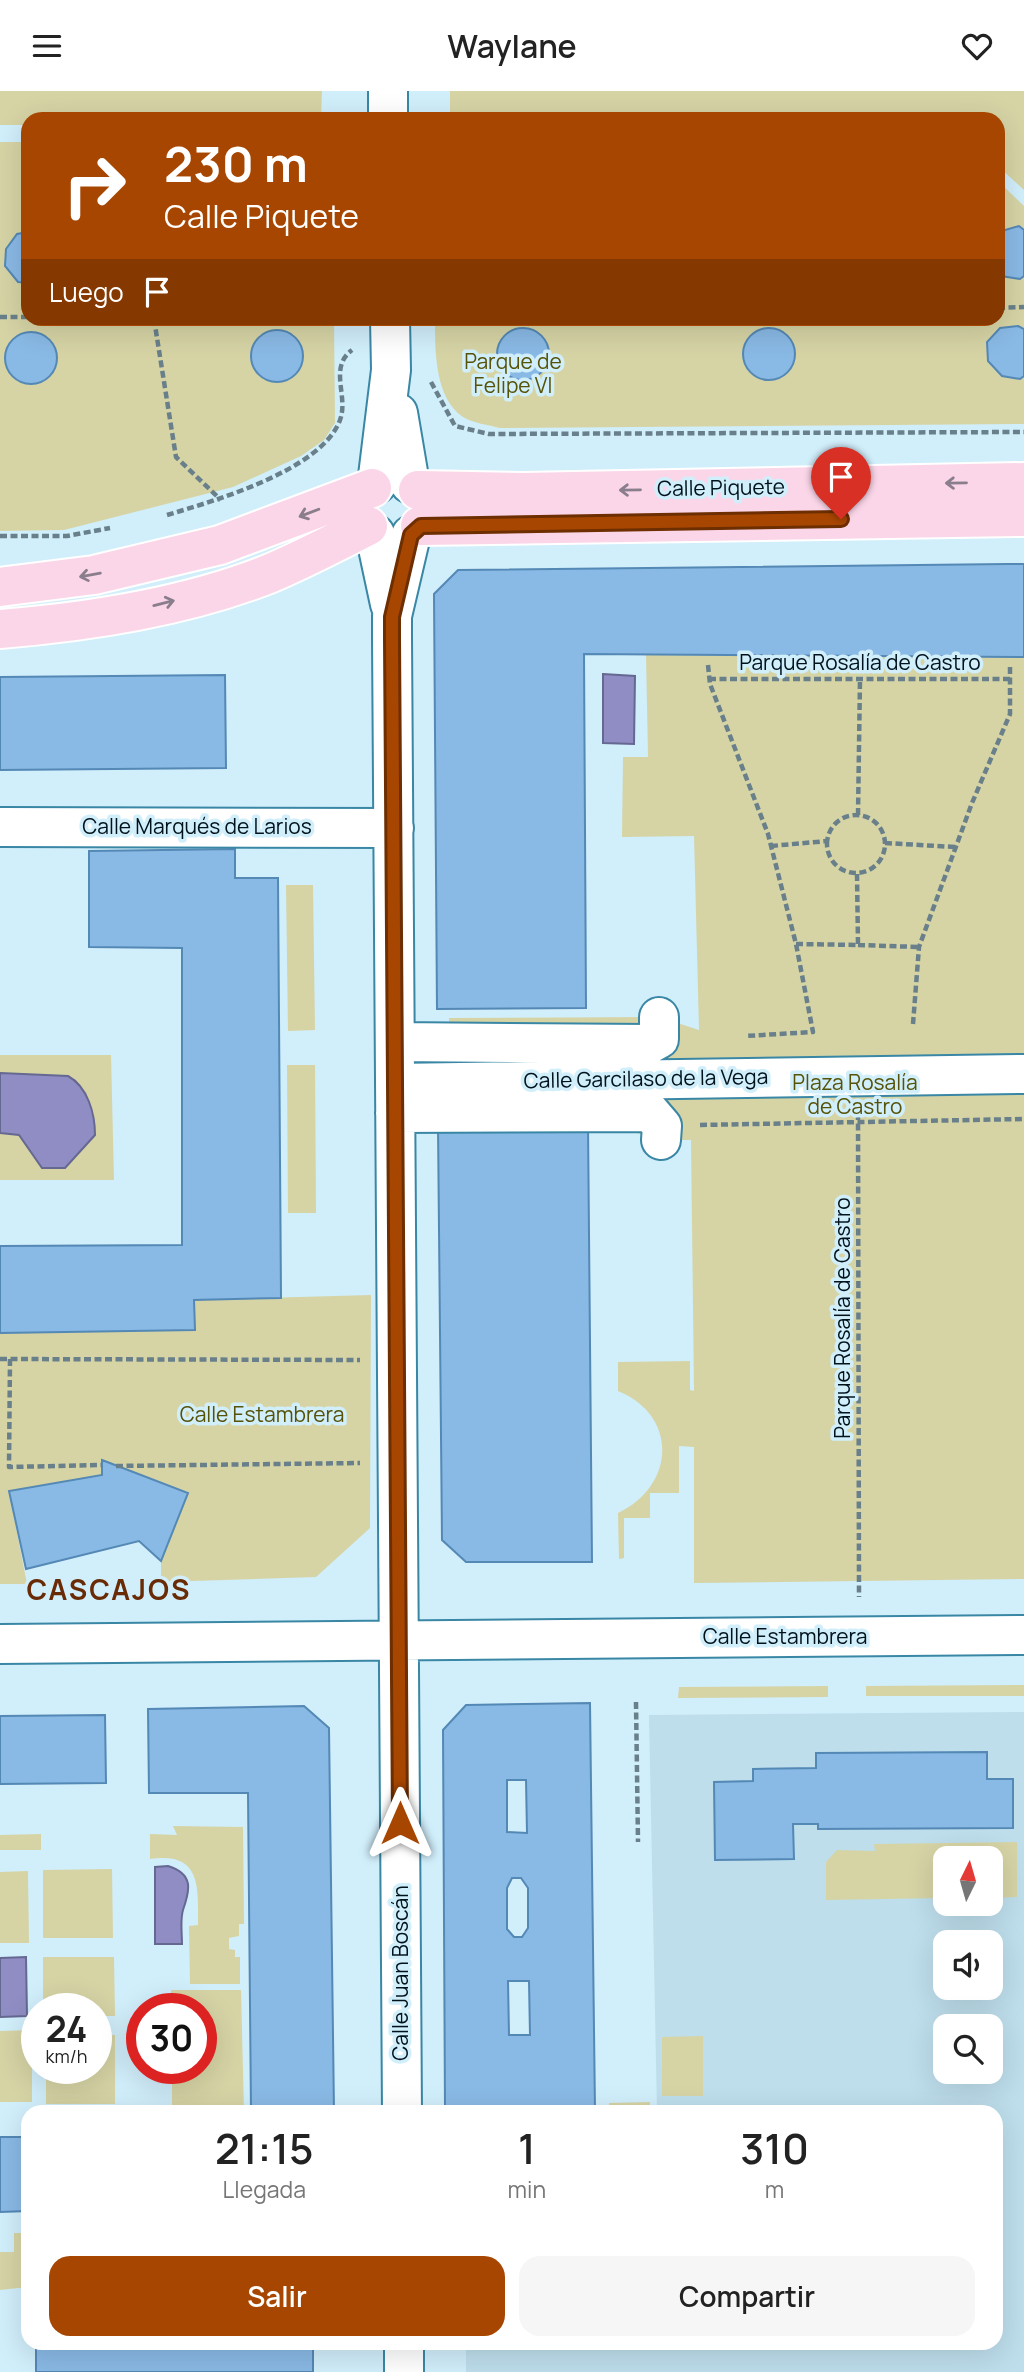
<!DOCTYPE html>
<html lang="es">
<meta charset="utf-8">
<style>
:root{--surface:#fff;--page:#f6f6f6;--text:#222;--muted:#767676;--accent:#a74601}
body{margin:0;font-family:Manrope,sans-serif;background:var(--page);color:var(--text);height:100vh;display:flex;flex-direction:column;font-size:26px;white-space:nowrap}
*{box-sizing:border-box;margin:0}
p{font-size:23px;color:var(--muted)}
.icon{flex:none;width:38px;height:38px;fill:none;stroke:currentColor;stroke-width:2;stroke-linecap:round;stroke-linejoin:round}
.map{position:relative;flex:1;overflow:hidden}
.sheet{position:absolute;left:21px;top:2014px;width:982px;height:245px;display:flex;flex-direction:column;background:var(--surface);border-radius:21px;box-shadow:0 7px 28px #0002}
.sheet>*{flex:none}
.banner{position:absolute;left:21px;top:21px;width:984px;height:214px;border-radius:21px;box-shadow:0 7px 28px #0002;background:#a74601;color:#fff;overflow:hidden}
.needle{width:46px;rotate:5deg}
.tools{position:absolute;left:933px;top:1755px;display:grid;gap:14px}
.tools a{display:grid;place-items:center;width:70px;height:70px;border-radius:14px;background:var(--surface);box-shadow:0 7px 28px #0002;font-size:35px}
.speed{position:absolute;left:21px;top:1902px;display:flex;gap:14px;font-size:35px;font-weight:700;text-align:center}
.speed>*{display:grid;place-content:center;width:91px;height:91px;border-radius:50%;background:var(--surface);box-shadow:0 7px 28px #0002;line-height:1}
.speed small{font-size:18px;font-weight:400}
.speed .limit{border:10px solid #d22;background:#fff;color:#111}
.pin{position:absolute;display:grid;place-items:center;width:60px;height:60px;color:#fff;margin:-72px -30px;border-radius:50% 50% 50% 0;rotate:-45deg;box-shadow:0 0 7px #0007}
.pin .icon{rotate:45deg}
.me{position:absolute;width:77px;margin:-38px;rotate:0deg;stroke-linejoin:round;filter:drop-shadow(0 0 5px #0008)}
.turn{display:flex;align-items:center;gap:24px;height:147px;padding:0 28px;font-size:32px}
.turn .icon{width:91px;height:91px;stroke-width:2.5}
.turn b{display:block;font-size:49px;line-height:60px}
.then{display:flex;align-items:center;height:66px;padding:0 28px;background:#0003;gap:14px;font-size:26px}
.eta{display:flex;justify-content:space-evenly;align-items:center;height:119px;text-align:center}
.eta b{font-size:42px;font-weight:600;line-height:49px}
.button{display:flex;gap:14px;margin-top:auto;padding:14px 28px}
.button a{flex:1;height:80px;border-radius:21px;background:var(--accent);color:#fff;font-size:28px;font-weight:600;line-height:80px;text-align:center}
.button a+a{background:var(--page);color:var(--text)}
header{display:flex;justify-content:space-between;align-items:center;height:91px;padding:0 28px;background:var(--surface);font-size:32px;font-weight:600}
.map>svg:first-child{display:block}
.built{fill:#bedeec;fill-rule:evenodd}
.green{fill:#d6d4a5}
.water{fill:#908dc4;stroke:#656891;stroke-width:2}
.building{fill:#89b9e5;stroke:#5488b5;stroke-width:2;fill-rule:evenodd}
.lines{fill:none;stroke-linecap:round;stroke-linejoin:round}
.minor-casing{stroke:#3987a5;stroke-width:42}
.major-casing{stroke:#fff;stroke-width:42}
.path{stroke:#69808b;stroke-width:4.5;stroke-dasharray:7 3.5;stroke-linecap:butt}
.minor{stroke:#fff;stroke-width:38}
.major{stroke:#fbd6e9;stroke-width:38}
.oneway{stroke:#8a7e8c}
.route-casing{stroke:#6d2e01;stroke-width:18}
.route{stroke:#a74601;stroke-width:12}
.labels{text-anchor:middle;stroke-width:7;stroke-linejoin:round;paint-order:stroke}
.park-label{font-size:21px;fill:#565207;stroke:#d1eefb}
.street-label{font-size:21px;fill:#00121b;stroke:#d1eefb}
.district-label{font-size:28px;font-weight:bold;letter-spacing:2px;fill:#692b05;stroke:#d1eefb}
</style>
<header><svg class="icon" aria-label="menu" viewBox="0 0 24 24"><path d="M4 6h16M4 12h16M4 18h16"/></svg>Waylane<svg class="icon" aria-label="heart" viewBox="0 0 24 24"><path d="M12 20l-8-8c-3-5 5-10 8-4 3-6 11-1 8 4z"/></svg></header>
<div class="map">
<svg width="1024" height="2281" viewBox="0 0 1024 2281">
<rect width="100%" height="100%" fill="#d1eefb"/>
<!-- built -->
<path class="built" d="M1024,1621V2281H466V2252H996V2021H657L649,1624ZM945,1768H990V1813H945ZM945,1852H990V1897H945ZM945,1936H990V1981H945Z"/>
<!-- green -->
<path class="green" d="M0,0H322L321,28H28V34H0Z
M450,0H1024V99L998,75V28H450Z
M0,51H28V228H334L335,332L324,349L301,365L233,396L64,439L0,440Z
M998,90L1024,115V333L500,337C489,334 472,332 463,326C434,307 435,257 435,228H998Z
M646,564L1024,566V1488L694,1492V1356L679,1355V1402H650V1427H624V1467L619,1468L618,1422C675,1395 679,1325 618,1300V1271L690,1270V1299L694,1300L691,1049H661L588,1028L451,1029L449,927L659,926L699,939L694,745L622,746L623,666H648Z
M286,794H313L315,939L288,940Z
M0,964H111L114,1089H0Z
M287,974H315L316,1122H288Z
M371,1204L370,1437L316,1486L161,1491V1470L187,1403L102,1369V1384L9,1400L27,1493H0V1242L195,1239L194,1209Z
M1024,1594V1605H866V1595Z
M828,1595V1606L678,1607L679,1596Z
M173,1735L243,1736L244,1833H239V1845L229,1847V1858L235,1859V1866H240V1893H190L189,1835L198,1834C198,1797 202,1760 150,1768V1743L177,1744Z
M41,1743V1759H0V1744Z
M1017,1751V1806L991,1807L990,1768H945V1807L826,1809V1771L837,1759L875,1760L874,1753Z
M112,1778L113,1847H43V1779Z
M28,1780L29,1852H0V1781Z
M114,1866L115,1925H96V1918H43V1866Z
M171,1899H241L244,2021H172V1978H201V1918H171Z
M32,1939V2011H0V1940Z
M96,1944H115V2013H46V1978H96Z
M703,1945V2005H662V1946Z
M650,2011V2021H464L595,2020L609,2019V2012Z
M14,2142H28V2196L0,2199V2161H14Z"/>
<!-- water -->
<path class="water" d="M603,583L635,585L634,653L603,652Z
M0,982L68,985C88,996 95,1023 95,1044L65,1077H42L19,1044L0,1042Z
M168,1775C194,1783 190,1799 183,1819C180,1829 182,1843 182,1853H155V1776Z
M26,1866L27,1925L0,1926V1867Z"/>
<!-- building -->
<path class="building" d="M1019,135L1024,139V185L1020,188L1001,185L998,182V141Z
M28,141V192L18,191L5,175L6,158L17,143Z
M1018,235L1024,238V285L1020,288L1002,285L988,270L987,251L1000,237Z
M743 263a26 26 0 1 1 52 0a26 26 0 1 1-52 0Z
M497 263a26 26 0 1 1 52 0a26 26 0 1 1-52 0Z
M251 265a26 26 0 1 1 52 0a26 26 0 1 1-52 0Z
M5 267a26 26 0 1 1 52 0a26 26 0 1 1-52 0Z
M1007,473H1024V566L584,563L586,917L437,918L434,503L458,479Z
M225,584L226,677L0,679V586Z
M235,758V787H278L281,1207L194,1209L195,1239L0,1242V1155L182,1154V857L89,856V760Z
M588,1033L592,1471H466L442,1449L438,1034Z
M102,1369L188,1402L161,1470L139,1450L26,1478L9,1400L102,1384Z
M590,1612L595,2020H445L443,1639L466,1614ZM507,1689H526L527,1742L507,1741ZM512,1787H521L528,1797V1837L522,1846H514L507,1838V1797ZM508,1890H529L530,1944H509Z
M304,1615L329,1637L334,2021H251L248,1702H149L148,1618Z
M105,1624L106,1692L0,1693V1625Z
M987,1661V1688H1013V1737L818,1738V1733H793L794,1768L715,1769L714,1691L753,1690V1678L816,1677V1662Z
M0,2046H28V2120L0,2121Z
M36,2252H313V2281H36Z
M468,2252H722V2258L468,2257Z
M723,2252H989V2256H723Z"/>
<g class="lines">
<!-- minor casing -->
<g class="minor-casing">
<path id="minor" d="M388,28V0
M398,322L410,393
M377,393L391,279L390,228
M375,443L390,513
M0,736L394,737
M395,951L650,953L659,948V926
M395,992L1024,983
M395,1022L650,1021L662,1035L661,1049
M0,1553L1024,1544
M402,2021L392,546V525L411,444
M404,2252V2281"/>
</g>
<!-- major casing -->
<g class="major-casing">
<path id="major" d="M418,399L523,401L1024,391
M420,435L1024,426
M0,496L94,484L220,454L372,397
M0,538C88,531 189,515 271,482C304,468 336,451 368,435"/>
</g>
<!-- path -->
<path class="path" d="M998,217L1024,216
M0,226H28
M154,228L176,366L221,409
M431,291L455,335L489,343L1024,341
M167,424C214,410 322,379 340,329C349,305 328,277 352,259
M0,445H67L110,437
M708,574L710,593L768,743L796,853L813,941L746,945
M709,588H1010
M827 753a29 29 0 1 1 58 0a29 29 0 1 1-58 0Z
M858,724L860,588
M885,752L955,756
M771,755L827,750
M796,853L858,854L857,783
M858,854L919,856
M913,933L919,856L972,712L1010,623V574
M858,1022L859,1506
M700,1034L1024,1028
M0,1268L360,1269
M10,1268L9,1376L102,1374
M116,1375L360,1372
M636,1611L638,1751"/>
<!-- minor -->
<use href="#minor" class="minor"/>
<!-- major -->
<use href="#major" class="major"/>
</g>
<!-- one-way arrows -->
<defs><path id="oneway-shaft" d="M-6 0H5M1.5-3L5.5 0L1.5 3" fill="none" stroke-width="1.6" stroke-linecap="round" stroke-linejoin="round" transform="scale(1.75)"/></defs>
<g class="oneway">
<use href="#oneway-shaft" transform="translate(956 392) rotate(179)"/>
<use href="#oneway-shaft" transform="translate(630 399) rotate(179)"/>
<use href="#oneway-shaft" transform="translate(309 422) rotate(159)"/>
<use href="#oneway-shaft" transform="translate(90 484) rotate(170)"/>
<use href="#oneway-shaft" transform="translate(164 512) rotate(-14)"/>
</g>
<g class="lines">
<!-- route casing -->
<g class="route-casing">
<path id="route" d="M400,1732L392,547V526L411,444L421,435L841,428"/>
</g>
<!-- route -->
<use href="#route" class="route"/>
</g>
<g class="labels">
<!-- park labels -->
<g class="park-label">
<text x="513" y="278">Parque de<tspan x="513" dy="24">Felipe VI</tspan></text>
<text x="855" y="999">Plaza Rosalía<tspan x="855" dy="24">de Castro</tspan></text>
<text x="262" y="1331">Calle Estambrera</text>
</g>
<!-- street labels -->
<g class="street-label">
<text transform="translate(721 397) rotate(-1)" y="7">Calle Piquete</text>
<text x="860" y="579">Parque Rosalía de Castro</text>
<text x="197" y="743">Calle Marqués de Larios</text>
<text transform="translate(646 988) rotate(-1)" y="7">Calle Garcilaso de la Vega</text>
<text transform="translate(843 1227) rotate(-90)" y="7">Parque Rosalía de Castro</text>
<text x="785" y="1553">Calle Estambrera</text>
<text transform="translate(401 1882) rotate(-90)" y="7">Calle Juan Boscán</text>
</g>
<!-- district labels -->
<g class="district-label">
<text x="109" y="1509">CASCAJOS</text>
</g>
</g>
</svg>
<div class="tools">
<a><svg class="needle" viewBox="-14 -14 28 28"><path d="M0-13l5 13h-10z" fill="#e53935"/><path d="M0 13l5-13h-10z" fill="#767676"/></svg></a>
<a><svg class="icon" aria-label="sound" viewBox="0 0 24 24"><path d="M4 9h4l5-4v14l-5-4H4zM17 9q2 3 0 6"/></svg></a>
<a><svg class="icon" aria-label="search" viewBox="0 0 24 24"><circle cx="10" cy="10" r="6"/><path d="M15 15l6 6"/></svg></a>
</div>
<div class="speed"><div>24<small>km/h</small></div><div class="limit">30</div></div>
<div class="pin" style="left:841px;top:428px;background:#d93025"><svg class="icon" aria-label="arrive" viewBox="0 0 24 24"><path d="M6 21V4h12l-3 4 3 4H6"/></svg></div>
<svg class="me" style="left:400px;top:1732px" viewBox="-20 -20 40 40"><path d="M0-17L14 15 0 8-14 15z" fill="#a74601" stroke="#fff" stroke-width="4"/></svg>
<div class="banner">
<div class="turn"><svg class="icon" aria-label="right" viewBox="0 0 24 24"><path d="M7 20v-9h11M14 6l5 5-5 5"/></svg><div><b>230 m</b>Calle Piquete</div></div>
<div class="then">Luego<svg class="icon" aria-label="arrive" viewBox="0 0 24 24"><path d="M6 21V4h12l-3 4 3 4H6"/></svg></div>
</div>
<section class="sheet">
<div class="eta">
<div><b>21:15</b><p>Llegada</p></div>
<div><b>1</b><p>min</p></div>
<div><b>310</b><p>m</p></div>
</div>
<div class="button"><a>Salir</a><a>Compartir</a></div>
</section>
</div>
